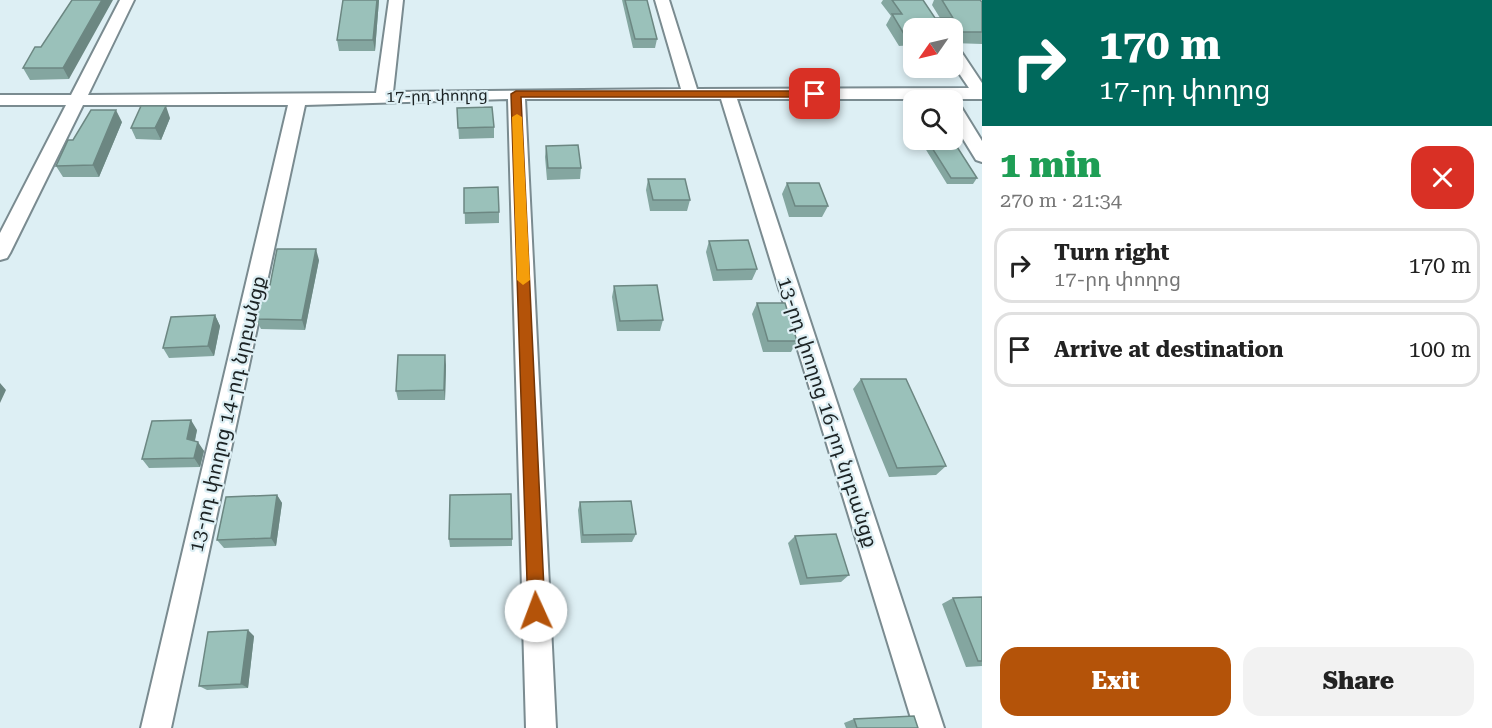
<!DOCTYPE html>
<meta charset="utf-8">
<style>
:root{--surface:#fff;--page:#f2f2f2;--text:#222;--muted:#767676;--line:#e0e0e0;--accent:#b45309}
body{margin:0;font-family:"Roboto Serif","Noto Sans Armenian",serif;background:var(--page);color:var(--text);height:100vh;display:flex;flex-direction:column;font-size:22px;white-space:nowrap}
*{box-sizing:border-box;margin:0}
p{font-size:20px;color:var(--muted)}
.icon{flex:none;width:33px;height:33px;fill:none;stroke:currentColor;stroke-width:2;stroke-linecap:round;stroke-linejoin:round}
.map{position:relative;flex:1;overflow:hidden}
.side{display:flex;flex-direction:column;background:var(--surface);width:510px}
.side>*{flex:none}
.top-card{background:#00695c;color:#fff;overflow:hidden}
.needle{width:39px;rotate:236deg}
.tools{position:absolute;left:903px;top:18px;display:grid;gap:12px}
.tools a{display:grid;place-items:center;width:60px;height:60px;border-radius:12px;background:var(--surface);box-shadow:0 3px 9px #0003;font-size:30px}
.pin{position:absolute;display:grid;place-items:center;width:51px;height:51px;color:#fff;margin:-26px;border-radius:12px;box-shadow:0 3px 9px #0006}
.me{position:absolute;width:66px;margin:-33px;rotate:358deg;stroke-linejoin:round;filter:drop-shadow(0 0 4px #0008)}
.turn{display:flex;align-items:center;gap:21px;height:126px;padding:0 18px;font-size:27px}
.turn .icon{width:78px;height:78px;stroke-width:2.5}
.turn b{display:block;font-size:42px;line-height:51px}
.round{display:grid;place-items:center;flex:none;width:63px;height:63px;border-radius:18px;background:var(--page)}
.head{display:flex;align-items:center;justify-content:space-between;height:102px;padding:0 18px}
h1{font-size:36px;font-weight:800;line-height:45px;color:#1e9e55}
.button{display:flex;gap:12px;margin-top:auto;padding:12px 18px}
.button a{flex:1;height:69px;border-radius:18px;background:var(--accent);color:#fff;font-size:24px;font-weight:800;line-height:69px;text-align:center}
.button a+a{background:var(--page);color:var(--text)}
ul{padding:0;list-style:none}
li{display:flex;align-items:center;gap:18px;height:75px;margin:0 12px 9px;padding:0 6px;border:3px solid var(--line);border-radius:18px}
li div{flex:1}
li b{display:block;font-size:22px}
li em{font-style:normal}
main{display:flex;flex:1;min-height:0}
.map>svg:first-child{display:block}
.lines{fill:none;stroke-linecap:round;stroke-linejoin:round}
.street-casing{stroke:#7a8b90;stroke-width:4}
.street{fill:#fff;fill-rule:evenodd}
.wall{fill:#84a6a0}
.shaded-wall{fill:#6c8782}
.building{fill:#9ac1ba;stroke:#6c8782;stroke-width:1.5}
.route{fill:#b45309;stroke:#753606;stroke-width:1.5}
.slow{fill:#f59e0b}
.labels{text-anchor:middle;stroke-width:4.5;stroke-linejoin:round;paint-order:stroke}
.far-street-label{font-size:16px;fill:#1c2324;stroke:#ddeff4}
.street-label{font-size:20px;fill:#1c2324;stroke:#ddeff4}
</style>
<main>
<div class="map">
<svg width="982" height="728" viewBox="0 0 982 728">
<rect width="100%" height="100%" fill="#ddeff4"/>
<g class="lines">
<!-- street casing -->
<g class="street-casing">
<path id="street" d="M120,0H134L88,95L376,93L389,0H403L393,92L681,89L655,0H669L697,89L969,88L952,63V45L958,47L982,83V99H737L944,728H914L721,99H525L556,728H526L508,99L305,105L171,728H141L288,105H83L10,253L7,258L0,260V233L66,105H0V95H71Z
M952,101L958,102L982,141V162L976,160L952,121Z"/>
</g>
<!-- street -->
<use href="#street" class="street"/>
</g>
<!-- wall -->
<path class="wall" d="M72,0L69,79L30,80L23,68L41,47Z
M343,0H379L375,51H339L337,40Z
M622,0H647L657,39L655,48H633Z
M883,0H923L935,18H940L932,5L934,0H980L982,2V44L952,43V28H914V45L899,46L886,25L891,16L881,3Z
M457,108L494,127V138L459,139Z
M913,116H914V128L910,122Z
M170,118L161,140L136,139L131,128Z
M122,122L99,177H63L56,166L73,140Z
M952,139L977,178L973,184H947L920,140Z
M546,146L581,168L580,179L547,180L545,157Z
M648,179L690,200L687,211H650L646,190Z
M787,183L828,206L822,217H789L782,194Z
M464,188L499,212V223L465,224Z
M709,241L757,269L752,280L713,281L706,252Z
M319,260L305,330L261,329L256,319L270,285Z
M614,286L663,320L660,331H617L612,297Z
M757,303L797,341L791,352H763L752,314Z
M215,315L220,326L214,356L169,358L163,348Z
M446,365L445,400H398L396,391Z
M861,379L946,466L936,475L889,477L853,389Z
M197,430L195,441L204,451L200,467L149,468L142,459Z
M277,495L282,503L276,546L224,548L217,540Z
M580,502L636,534L632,542L581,543L578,510Z
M795,536L849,575L841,582L800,585L788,543Z
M449,539H512V546L450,547Z
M982,597V666L966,667L942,604L953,598Z
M254,636L248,688L207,690L199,686Z
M854,719L918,728H846L844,723Z"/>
<!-- shaded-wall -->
<path class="shaded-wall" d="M102,0H113L69,79L63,68Z
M377,0H379L375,51L373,40Z
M166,106L170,118L161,140L155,128Z
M116,110L122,122L99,177L93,165Z
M316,249L319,260L305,330L302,320Z
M215,315L220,326L214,356L208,346Z
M445,355L446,365L445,400L444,390Z
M0,383L6,390L0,403Z
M191,420L197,430L193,448L187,439Z
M198,442L204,451L200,467L194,458Z
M277,495L282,503L276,546L271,538Z
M248,630L254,636L248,688L241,684Z"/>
<!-- building -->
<path class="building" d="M72,0H102L63,68H23L35,47H41Z
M343,0H377L373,40H337Z
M625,0H647L657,39H635Z
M892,0H923L935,18H953L942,0H980L982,2V32H952V28H914V34H904L892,14H902Z
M141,106H166L155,128H131Z
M492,107L494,127L458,128L457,108Z
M91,110H116L93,165L56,166L68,140H73Z
M952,139L977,178H951L927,140Z
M578,145L581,168H548L546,146Z
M648,179H685L690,200H653Z
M787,183H819L828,206H795Z
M498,187L499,212L464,213V188Z
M748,240L757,269L717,270L709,241Z
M277,249H316L302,320L256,319L265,285H270Z
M657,285L663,320L620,321L614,286Z
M757,303H785L797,341H768Z
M215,315L208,346L163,348L171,317Z
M398,355H445L444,390L396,391Z
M861,379H906L946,466L897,468Z
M191,420L187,439L198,442L194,458L142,459L152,421Z
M511,494L512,539H449L450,495Z
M277,495L271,538L217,540L226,497Z
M631,501L636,534L583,535L580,502Z
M836,534L849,575L807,578L795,536Z
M982,597V661H978L953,598Z
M248,630L241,684L199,686L208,632Z
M914,716L918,728H857L854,719Z"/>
<!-- route -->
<path class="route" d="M815,91L818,92V97H521L545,611L542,617L536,619L530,617L528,611L511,94L516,91Z"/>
<!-- slow -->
<path class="slow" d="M517,114L522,117L530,280L523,285L517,280L512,117Z"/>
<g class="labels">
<!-- far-street labels -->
<g class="far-street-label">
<text transform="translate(437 95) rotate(-1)" y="6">17-րդ փողոց</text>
</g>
<!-- street labels -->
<g class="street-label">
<text transform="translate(828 412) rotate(72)" y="7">13-րդ փողոց 16-րդ նրբանցք</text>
<text transform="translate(227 414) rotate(-77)" y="7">13-րդ փողոց 14-րդ նրբանցք</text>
</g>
</g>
</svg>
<div class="tools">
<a><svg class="needle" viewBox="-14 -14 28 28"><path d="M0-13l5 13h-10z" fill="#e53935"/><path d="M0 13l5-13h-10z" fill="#767676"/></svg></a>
<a><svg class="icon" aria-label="search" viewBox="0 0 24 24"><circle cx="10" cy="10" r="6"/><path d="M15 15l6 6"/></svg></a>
</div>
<div class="pin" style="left:815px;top:94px;background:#d93025"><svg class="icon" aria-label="arrive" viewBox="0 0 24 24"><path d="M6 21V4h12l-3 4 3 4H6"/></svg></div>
<svg class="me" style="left:536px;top:611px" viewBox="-20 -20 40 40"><circle r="19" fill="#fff"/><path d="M0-13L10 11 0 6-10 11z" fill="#b45309"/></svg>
</div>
<section class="side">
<div class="top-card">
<div class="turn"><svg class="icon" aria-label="right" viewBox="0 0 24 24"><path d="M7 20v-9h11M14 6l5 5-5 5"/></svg><div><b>170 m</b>17-րդ փողոց</div></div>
</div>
<div class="head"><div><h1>1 min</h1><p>270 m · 21:34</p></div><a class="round" style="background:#d93025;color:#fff"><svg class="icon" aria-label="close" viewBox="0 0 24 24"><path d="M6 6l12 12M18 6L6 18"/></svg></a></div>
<ul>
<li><svg class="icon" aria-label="right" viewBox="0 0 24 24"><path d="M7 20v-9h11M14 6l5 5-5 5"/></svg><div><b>Turn right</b><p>17-րդ փողոց</p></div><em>170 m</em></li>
<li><svg class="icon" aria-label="arrive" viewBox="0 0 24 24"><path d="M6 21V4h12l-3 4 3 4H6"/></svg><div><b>Arrive at destination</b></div><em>100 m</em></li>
</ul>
<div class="button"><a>Exit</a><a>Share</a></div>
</section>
</main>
